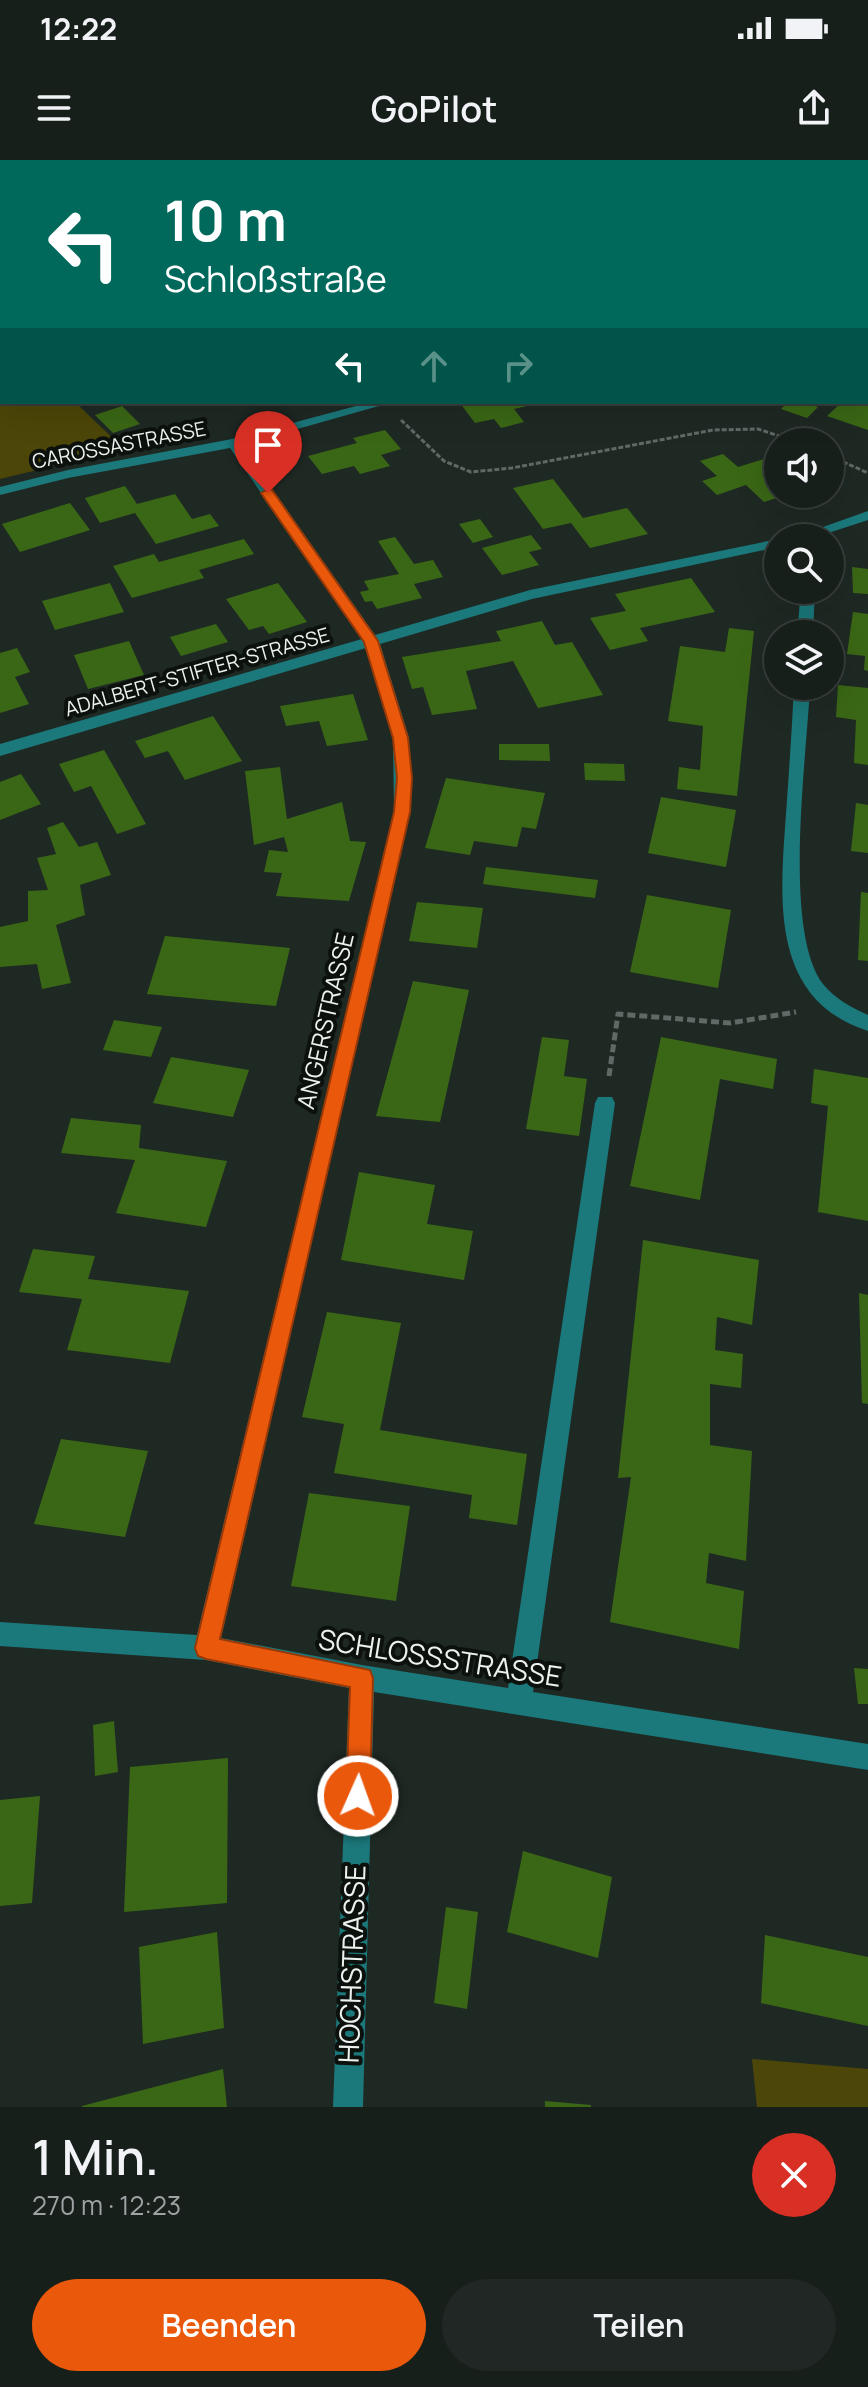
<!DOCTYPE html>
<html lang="de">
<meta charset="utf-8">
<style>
:root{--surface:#171f1b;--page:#202724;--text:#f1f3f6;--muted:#9ea2a3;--line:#363d3a;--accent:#ea580c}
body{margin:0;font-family:Manrope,sans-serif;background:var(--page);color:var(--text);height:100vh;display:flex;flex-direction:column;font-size:30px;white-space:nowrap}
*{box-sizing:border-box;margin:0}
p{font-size:26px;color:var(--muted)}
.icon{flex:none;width:44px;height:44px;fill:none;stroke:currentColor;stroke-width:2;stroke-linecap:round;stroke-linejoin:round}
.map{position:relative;height:1947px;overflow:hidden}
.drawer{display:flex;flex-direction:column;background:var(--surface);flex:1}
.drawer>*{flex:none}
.banner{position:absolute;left:0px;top:0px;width:868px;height:244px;box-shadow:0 8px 32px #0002,0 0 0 2px var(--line);background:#00695c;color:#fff;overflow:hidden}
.controls{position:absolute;left:764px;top:268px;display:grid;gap:16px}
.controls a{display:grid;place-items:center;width:80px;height:80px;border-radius:50%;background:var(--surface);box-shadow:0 8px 32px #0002,0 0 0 2px var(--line);font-size:40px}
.pin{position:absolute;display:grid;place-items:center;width:68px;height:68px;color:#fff;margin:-82px -34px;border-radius:50% 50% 50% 0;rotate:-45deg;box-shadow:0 0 8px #0007}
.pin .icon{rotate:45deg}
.me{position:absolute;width:88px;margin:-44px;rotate:2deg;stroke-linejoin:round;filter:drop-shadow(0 0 6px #0008)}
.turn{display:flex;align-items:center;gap:28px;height:168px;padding:0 32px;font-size:36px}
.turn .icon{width:104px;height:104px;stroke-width:2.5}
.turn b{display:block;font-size:56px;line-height:68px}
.lanes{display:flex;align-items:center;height:76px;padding:0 32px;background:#0003;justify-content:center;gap:40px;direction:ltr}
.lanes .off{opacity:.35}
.round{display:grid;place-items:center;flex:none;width:84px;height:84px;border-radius:42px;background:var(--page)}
.summary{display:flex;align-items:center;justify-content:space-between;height:136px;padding:0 32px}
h1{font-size:48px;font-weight:600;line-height:60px}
.cta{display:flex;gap:16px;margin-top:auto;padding:16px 32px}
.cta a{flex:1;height:92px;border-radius:48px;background:var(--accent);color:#fff;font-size:32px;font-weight:600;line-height:92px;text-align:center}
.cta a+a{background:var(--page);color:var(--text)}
.status{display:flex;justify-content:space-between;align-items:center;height:56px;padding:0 40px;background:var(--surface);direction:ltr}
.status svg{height:22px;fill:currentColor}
header{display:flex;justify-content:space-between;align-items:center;height:104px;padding:0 32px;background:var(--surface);font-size:36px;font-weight:600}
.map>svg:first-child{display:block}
.green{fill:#4c4608}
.building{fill:#3a6715}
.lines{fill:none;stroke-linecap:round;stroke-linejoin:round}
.path-far1{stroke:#606965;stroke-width:3;stroke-dasharray:5 2;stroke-linecap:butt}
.path{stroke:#606965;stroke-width:5;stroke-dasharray:8 4;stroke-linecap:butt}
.minor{fill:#1b787b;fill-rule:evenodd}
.route{fill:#ea580c;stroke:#983908;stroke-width:2}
.labels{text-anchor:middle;stroke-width:8;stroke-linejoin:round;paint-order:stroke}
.far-street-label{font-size:20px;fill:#ecf2ef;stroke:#0c110e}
.street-label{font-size:24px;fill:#ecf2ef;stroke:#0c110e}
.near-street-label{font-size:28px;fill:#ecf2ef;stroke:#0c110e}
</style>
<div class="status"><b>12:22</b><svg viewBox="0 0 49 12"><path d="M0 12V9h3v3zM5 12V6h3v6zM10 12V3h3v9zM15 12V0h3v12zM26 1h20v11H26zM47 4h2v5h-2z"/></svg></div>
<header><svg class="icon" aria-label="menu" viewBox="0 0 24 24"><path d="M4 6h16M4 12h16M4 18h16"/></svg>GoPilot<svg class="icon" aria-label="share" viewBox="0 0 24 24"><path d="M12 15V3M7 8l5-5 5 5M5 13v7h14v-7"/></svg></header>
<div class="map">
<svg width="868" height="1947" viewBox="0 0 868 1947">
<rect width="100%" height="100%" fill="#1f2924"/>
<!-- green -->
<path class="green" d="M11,242H75L124,289L0,319V246Z
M752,1899L868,1909V1947H757Z"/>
<!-- building -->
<path class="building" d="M544,242L514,249L524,262L501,268L494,259L475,263L460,243Z
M777,242H804L818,247L807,258L781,249L785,245Z
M842,242L868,246V270L827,256Z
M122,246L140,264L113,273L95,255Z
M385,270L401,289L381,295L390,306L360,314L354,306L322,314L308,296L357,283L353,278Z
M723,294L738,307L770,297L778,305V334L786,335L764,342L746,325L717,335L702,321L717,316L700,301Z
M553,319L583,358L627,348L648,374L590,388L571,363L543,369L513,328Z
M125,326L137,344L175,334L192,359L210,354L219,366L156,384L135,353L100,363L85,338Z
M70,343L90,370L20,392L2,364Z
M480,359L493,377L473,383L459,364Z
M531,375L542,389L529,392L539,405L502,415L482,388Z
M395,377L414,404L433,400L443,417L414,424L422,438L377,449L372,441L365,442L360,432L369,430L364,421L399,414L378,381Z
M244,379L254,394L199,410L204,418L132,438L113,406L154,394L159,402Z
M852,407L868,409V434L853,433Z
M691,418L715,452L640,468L648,481L610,490L590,458L626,451L615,434Z
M110,423L124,452L55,470L42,441Z
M278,423L307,462L269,474L263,466L249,470L226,439Z
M853,452L868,454V511L864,510L865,496L847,494Z
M542,461L555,485L572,482L603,535L538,548L513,501L466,511L477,549L432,555L423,527L412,529L402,497L501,481L496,471Z
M216,464L228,482L181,496L170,477Z
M729,468L754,471L737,636L677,629L679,607L700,610L703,566L668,561L680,486L725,492Z
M129,481L144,515L88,529L74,495Z
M17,488L30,512L15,517L29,544L0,553V493Z
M838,525L868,528V605L854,603L856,560L836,557Z
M353,534L368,580L327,586L319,561L286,566L280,546Z
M213,556L242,601L185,620L168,591L145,598L135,581Z
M499,584H549L550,601L499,600Z
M104,590L119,616L146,664L117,674L91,626L74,632L59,604Z
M584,603L624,604L625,621L585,620Z
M280,607L287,659L342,642L350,681L366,682L349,741L276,736L282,713L264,712L269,690L288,692L284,677L254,685L245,611Z
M21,614L41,644L0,660V622Z
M446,618L545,633L536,669L522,667L517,687L474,681L470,695L425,688Z
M661,637L736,650L726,707L648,693Z
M856,643L868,645V693L851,691Z
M63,662L79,687L97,682L111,715L80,725L85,755L56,765L71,823L42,829L37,804L0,807V767L28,761V731L48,730L37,698L56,694L47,668Z
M486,707L598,720L595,738L483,724Z
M861,732L868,733V801L858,800Z
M647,735L731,750L718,828L630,812Z
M417,742L483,748L477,788L409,781Z
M165,776L290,788L276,846L147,834Z
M413,821L469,830L440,962L376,956Z
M114,860L162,867L151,897L103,890Z
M542,877L569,880L564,916L587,919L579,976L526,969Z
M661,877L777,899L773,929L720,919L700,1040L630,1026Z
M171,897L249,910L233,957L153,943Z
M814,909L868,918V1061L818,1052L828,946L811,943Z
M71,958L141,965L139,988L227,1001L206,1067L116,1053L135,1000L61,993Z
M359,1012L435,1025L427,1064L473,1071L464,1120L341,1100Z
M643,1080L759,1100L752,1165L717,1157L715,1190L743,1194L741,1228L710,1224V1285L752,1291L746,1401L709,1393L706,1423L744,1431L739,1489L610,1462L631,1317L618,1318Z
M33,1089L95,1096L88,1119L189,1131L170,1203L67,1190L82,1139L19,1132Z
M859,1133L868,1135V1244L862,1243Z
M327,1152L401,1163L380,1270L527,1294L517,1365L469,1358L472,1335L334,1313L344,1264L302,1257Z
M61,1279L148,1291L125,1377L34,1364Z
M309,1333L410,1346L396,1441L291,1426Z
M854,1508L868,1509V1544H858Z
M114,1561L118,1612L95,1616L93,1565Z
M228,1598L227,1743L124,1752L130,1607Z
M40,1636L32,1743L0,1746V1640Z
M523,1691L612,1717L598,1798L507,1772Z
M446,1747L478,1752L467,1849L434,1843Z
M217,1772L224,1868L143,1884L139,1787Z
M765,1775L868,1797V1866L761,1843Z
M223,1909L227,1947H82V1946Z
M545,1941L591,1945V1947H545Z"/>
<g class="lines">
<!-- path-far1 -->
<path class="path-far1" d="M401,260L444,301L471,312L512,308L713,270L758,269L797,282
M830,296L868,313"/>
<!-- path -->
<path class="path" d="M609,916L618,854L730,863L796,852"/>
<!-- minor -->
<path class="minor" d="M560,0H606L607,2H561Z
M640,0H850L851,2H639Z
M868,0V6L866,2H861Z
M371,242H393L241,285L375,475L530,430L778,379V387L532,439L380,484L409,578L410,652L221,1478L362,1505L508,1528L595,943L598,937H612L615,943L533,1532L868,1584V1610L374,1532L363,1947H333L349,1528L206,1500L0,1486V1462L197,1475L394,652L393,578L366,488L0,596V584L362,479L230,288L68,318L0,335V327L68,310L232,279Z
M868,351V360L813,378H792Z
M801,430H815L813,474H797Z
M794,526H810C807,596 782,770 823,824C835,839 851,847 868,855V871C769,839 780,738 786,654C789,611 792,569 794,526Z"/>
</g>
<!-- route -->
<path class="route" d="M268,329L272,330L378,481L408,578L412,618L410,652L220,1479L370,1510L373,1518L370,1636L366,1645L358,1648L349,1645L346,1636L350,1527L206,1499L198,1496L195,1488L394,652L397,618L393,578L364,482L261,333Z"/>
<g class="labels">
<!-- far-street labels -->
<g class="far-street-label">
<text transform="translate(119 285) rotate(-11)" y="7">CAROSSASTRASSE</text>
<text transform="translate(197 512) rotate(-16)" y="7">ADALBERT-STIFTER-STRASSE</text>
</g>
<!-- street labels -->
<g class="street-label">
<text transform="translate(326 861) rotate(-77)" y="8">ANGERSTRASSE</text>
</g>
<!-- near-street labels -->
<g class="near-street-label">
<text transform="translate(440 1498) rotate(9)" y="10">SCHLOSSSTRASSE</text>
<text transform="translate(352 1804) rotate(-88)" y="10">HOCHSTRASSE</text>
</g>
</g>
</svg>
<div class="controls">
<a><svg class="icon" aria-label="sound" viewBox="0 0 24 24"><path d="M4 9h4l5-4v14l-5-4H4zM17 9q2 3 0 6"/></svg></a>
<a><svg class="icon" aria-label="search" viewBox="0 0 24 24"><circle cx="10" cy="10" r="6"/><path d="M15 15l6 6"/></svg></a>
<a><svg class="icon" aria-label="layers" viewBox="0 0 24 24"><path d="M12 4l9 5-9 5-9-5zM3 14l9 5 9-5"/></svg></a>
</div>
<div class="pin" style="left:268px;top:333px;background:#d93025"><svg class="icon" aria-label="arrive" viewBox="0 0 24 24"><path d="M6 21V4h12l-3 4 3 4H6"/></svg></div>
<svg class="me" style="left:358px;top:1636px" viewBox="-20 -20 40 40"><circle r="17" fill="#ea580c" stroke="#fff" stroke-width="3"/><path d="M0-11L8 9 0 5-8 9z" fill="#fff"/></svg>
<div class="banner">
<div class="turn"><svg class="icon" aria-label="left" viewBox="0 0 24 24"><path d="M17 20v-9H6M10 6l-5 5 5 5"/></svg><div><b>10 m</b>Schloßstraße</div></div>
<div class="lanes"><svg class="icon" aria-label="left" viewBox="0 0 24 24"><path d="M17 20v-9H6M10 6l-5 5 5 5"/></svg><svg class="icon off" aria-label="ahead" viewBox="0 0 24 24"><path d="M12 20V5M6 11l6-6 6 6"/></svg><svg class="icon off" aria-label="right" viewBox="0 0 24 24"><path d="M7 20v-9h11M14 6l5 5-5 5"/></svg></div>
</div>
</div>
<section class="drawer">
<div class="summary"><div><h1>1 Min.</h1><p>270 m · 12:23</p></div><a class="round" style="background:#d93025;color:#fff"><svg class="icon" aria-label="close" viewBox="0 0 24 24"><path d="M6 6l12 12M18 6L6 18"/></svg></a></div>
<div class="cta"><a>Beenden</a><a>Teilen</a></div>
</section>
